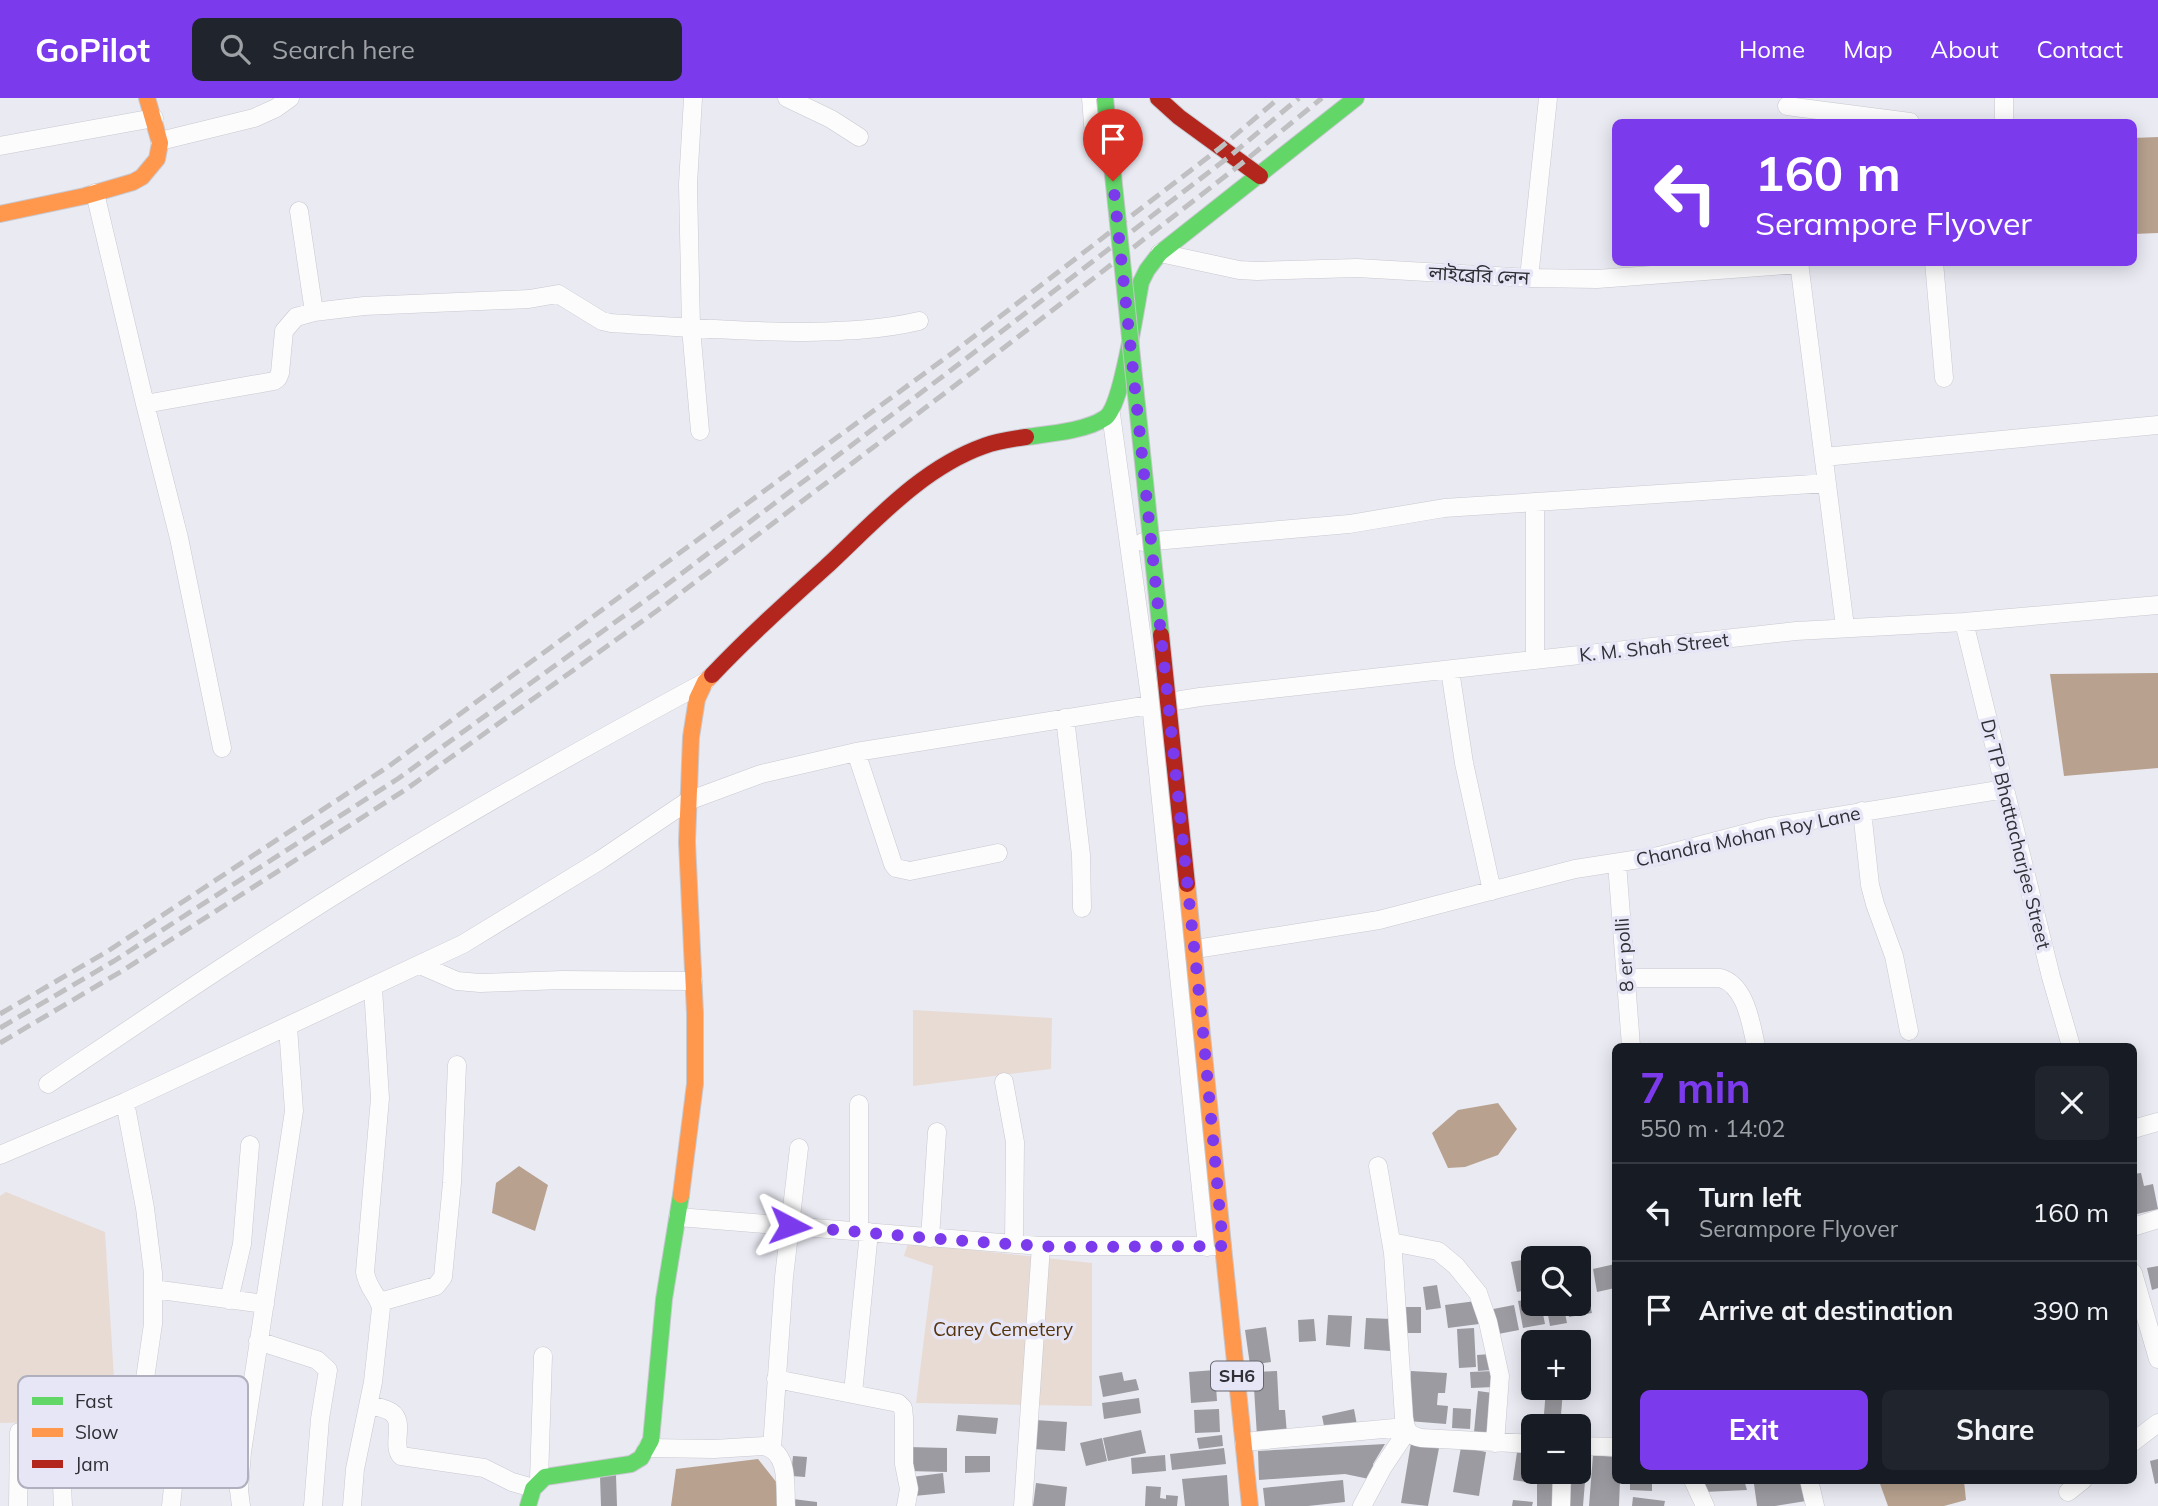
<!DOCTYPE html>
<meta charset="utf-8">
<style>
:root{--surface:#171b24;--page:#20242c;--text:#f1f3f6;--muted:#9ea1a6;--line:#363941;--accent:#7c3aed}
body{margin:0;font-family:Mulish,"Noto Sans Bengali",sans-serif;background:var(--page);color:var(--text);height:100vh;display:flex;flex-direction:column;font-size:26px;white-space:nowrap}
*{box-sizing:border-box;margin:0}
p{font-size:23px;color:var(--muted)}
.icon{flex:none;width:38px;height:38px;fill:none;stroke:currentColor;stroke-width:2;stroke-linecap:round;stroke-linejoin:round}
.map{position:relative;flex:1;overflow:hidden}
.sheet{position:absolute;left:1612px;top:945px;width:525px;height:441px;display:flex;flex-direction:column;background:var(--surface);border-radius:10px;box-shadow:0 4px 18px #0003}
.sheet>*{flex:none}
.top-card{position:absolute;left:1612px;top:21px;width:525px;height:147px;border-radius:10px;box-shadow:0 4px 18px #0003;background:#7c3aed;color:#fff;overflow:hidden}
.controls{position:absolute;left:1521px;top:1148px;display:grid;gap:14px}
.controls a{display:grid;place-items:center;width:70px;height:70px;border-radius:10px;background:var(--surface);box-shadow:0 4px 18px #0003;font-size:35px}
.pin{position:absolute;display:grid;place-items:center;width:60px;height:60px;color:#fff;margin:-72px -30px;border-radius:50% 50% 50% 0;rotate:-45deg;box-shadow:0 0 7px #0007}
.pin .icon{rotate:45deg}
.me{position:absolute;width:77px;margin:-38px;rotate:94deg;stroke-linejoin:round;filter:drop-shadow(0 0 5px #0008)}
.turn{display:flex;align-items:center;gap:24px;height:147px;padding:0 28px;font-size:32px}
.turn .icon{width:91px;height:91px;stroke-width:2.5}
.turn b{display:block;font-size:49px;line-height:60px}
.round{display:grid;place-items:center;flex:none;width:74px;height:74px;border-radius:10px;background:var(--page)}
.overview{display:flex;align-items:center;justify-content:space-between;height:119px;padding:0 28px}
h1{font-size:42px;font-weight:700;line-height:52px;color:var(--accent)}
.action{display:flex;gap:14px;margin-top:auto;padding:14px 28px}
.action a{flex:1;height:80px;border-radius:10px;background:var(--accent);color:#fff;font-size:28px;font-weight:700;line-height:80px;text-align:center}
.action a+a{background:var(--page);color:var(--text)}
ul{padding:0;list-style:none}
li{display:flex;align-items:center;gap:21px;height:98px;padding:0 28px;border-top:2px solid var(--line)}
li div{flex:1}
li b{display:block;font-size:26px}
li em{font-style:normal}
header{display:flex;align-items:center;gap:42px;box-sizing:border-box;height:98px;padding:0 35px;background:var(--accent);color:#fff}
header strong{font-size:33px}
nav{display:flex;gap:38px;margin-inline-start:auto;font-size:24px}
.search{width:490px;height:63px;background:var(--page);display:flex;align-items:center;gap:18px;box-sizing:border-box;padding:0 24px;border-radius:10px;color:var(--muted);font-size:26px}
.map>svg:first-child{display:block}
.green{fill:#e8dbd3}
.water{fill:#b8a28f}
.building{fill:#9b9ba1}
.lines{fill:none;stroke-linecap:round;stroke-linejoin:round}
.street-casing{stroke:#c8c8cf;stroke-width:19}
.fast-casing{stroke:#c8c8cf;stroke-width:18}
.slow-casing{stroke:#c8c8cf;stroke-width:18}
.jam-casing{stroke:#c8c8cf;stroke-width:18}
.street{stroke:#fcfcfd;stroke-width:18}
.fast{stroke:#63d668;stroke-width:16}
.slow{stroke:#ff974d;stroke-width:16}
.jam{stroke:#b3261e;stroke-width:16}
.rail{stroke:#c0c0c3;stroke-width:5;stroke-dasharray:14 7;stroke-linecap:butt}
.fast-bridge-casing{stroke:#c6c6cb;stroke-width:18;stroke-linecap:butt}
.slow-bridge-casing{stroke:#c6c6cb;stroke-width:18;stroke-linecap:butt}
.jam-bridge-casing{stroke:#c6c6cb;stroke-width:18;stroke-linecap:butt}
.fast-bridge{stroke:#63d668;stroke-width:16}
.slow-bridge{stroke:#ff974d;stroke-width:16}
.jam-bridge{stroke:#b3261e;stroke-width:16}
.route{stroke:#7c3aed;stroke-width:12;stroke-dasharray:0 21.6}
.labels{text-anchor:middle;stroke-width:7;stroke-linejoin:round;paint-order:stroke}
.shield{fill:#e6e6f7;stroke:#66666f;stroke-width:2}
.shield-label{font-size:18px;font-weight:bold;fill:#2f2f35}
.street-label{font-size:19px;fill:#2f2f35;stroke:#e6e6f7}
.park-label{font-size:19px;fill:#55340c;stroke:#e6e6f7}
.key{fill:#e6e6f7;stroke:#afafbd;stroke-width:2}
.key-label{font-size:19px;fill:#2f2f35}
</style>
<header>
<strong>GoPilot</strong>
<div class="search"><svg class="icon" aria-label="search" viewBox="0 0 24 24"><circle cx="10" cy="10" r="6"/><path d="M15 15l6 6"/></svg>Search here</div>
<nav><a>Home</a><a>Map</a><a>About</a><a>Contact</a></nav>
</header>
<div class="map">
<svg width="2158" height="1408" viewBox="0 0 2158 1408">
<rect width="100%" height="100%" fill="#eaeaf3"/>
<!-- green -->
<path class="green" d="M913,912L1052,920L1051,971L913,988Z
M6,1094L105,1134L115,1297L59,1324L0,1325V1098Z
M908,1145L1092,1165V1308L916,1305L933,1168L904,1158Z"/>
<!-- water -->
<path class="water" d="M2158,39V135L2133,136V40Z
M2158,575V670L2064,678L2050,576Z
M1498,1005L1517,1031L1498,1057L1465,1069L1448,1070L1432,1035L1458,1012Z
M519,1068L548,1087L535,1133L492,1115L496,1085Z
M758,1361L777,1385L778,1408H671L676,1371Z
M1879,1383H1964L1966,1402L1944,1408H1888Z"/>
<!-- building -->
<path class="building" d="M2141,1075L2144,1088L2153,1086L2158,1111L2133,1117V1076Z
M1577,1148L1580,1160H1563L1561,1151Z
M1532,1160L1533,1191L1517,1194L1511,1164Z
M1615,1166V1190L1597,1194L1593,1171Z
M2158,1168V1190L2152,1192L2147,1170Z
M1437,1187L1441,1210L1426,1212L1423,1189Z
M1587,1193L1592,1215L1569,1219L1567,1206H1578V1194Z
M1533,1200V1206H1541L1545,1226L1523,1230L1518,1203Z
M1476,1203L1479,1226L1448,1230L1445,1207Z
M1546,1206H1563L1567,1225L1550,1228Z
M1514,1207L1519,1232L1493,1237L1488,1212Z
M1402,1209H1421V1235H1403Z
M1328,1217L1352,1218L1350,1249L1326,1247Z
M1366,1220L1392,1221L1390,1253L1364,1251Z
M1314,1221L1316,1243L1299,1244L1298,1222Z
M1266,1229L1271,1264L1250,1267L1245,1232Z
M1474,1230L1476,1269L1459,1270L1457,1231Z
M1491,1256L1492,1272L1478,1273L1477,1257Z
M1215,1272L1217,1303L1191,1305L1189,1274Z
M1277,1273L1279,1312H1285L1287,1336L1257,1338L1253,1274Z
M1411,1273L1447,1275L1445,1295H1438L1437,1307L1448,1308L1446,1326L1408,1323Z
M1493,1273L1494,1289L1471,1290L1470,1274Z
M1122,1274L1124,1283L1136,1281L1139,1292L1103,1299L1099,1278Z
M1546,1291L1563,1292L1561,1317L1544,1316Z
M1478,1293L1493,1295L1490,1335L1474,1334Z
M1139,1300L1141,1315L1104,1321L1102,1305Z
M1453,1310L1471,1311L1470,1331L1452,1330Z
M1219,1311L1220,1334L1195,1335L1194,1312Z
M1354,1311L1357,1327L1325,1333L1322,1318Z
M958,1317L998,1320L996,1336L956,1333Z
M1035,1322L1067,1324L1065,1353L1033,1351Z
M1141,1332L1146,1355L1108,1363L1103,1340Z
M1222,1337L1223,1348L1199,1351L1197,1340Z
M1102,1340L1107,1363L1086,1368L1080,1345Z
M1411,1345L1439,1350L1428,1408L1401,1405Z
M1385,1346L1373,1366L1374,1382L1345,1376L1259,1382L1258,1353Z
M908,1349L947,1350V1374L908,1373Z
M1461,1349L1486,1354L1479,1398L1453,1394Z
M1224,1350L1226,1366L1172,1372L1170,1356Z
M1517,1354L1530,1356L1526,1384L1513,1382Z
M1165,1357L1166,1373L1132,1376L1131,1360Z
M1593,1357L1615,1359V1382H1620L1619,1408H1589Z
M793,1358L807,1359L805,1379L791,1378Z
M965,1358H990V1374L965,1375Z
M1578,1358L1587,1359L1583,1408H1565L1568,1374H1578Z
M2158,1361V1385L2155,1386L2150,1363Z
M1537,1374H1555V1408H1537Z
M943,1375L945,1395L914,1398L912,1379Z
M616,1377L617,1408H601L600,1378Z
M1227,1377L1229,1408H1185L1182,1381Z
M1343,1382L1345,1404L1308,1408H1265L1263,1390Z
M1630,1382H1652V1393L1630,1392Z
M1703,1382H1744L1747,1392L1704,1394Z
M1778,1382H1803L1806,1403L1775,1408H1757L1754,1386Z
M1036,1385L1067,1389L1065,1408H1033Z
M1146,1388L1161,1389L1160,1400L1166,1401V1397L1178,1398L1177,1408H1145Z
M1633,1399L1665,1403L1664,1408H1632Z
M793,1401L817,1404V1408H791Z
M1513,1402L1533,1404L1532,1408H1512Z"/>
<g class="lines">
<!-- street casing -->
<g class="street-casing">
<path id="street" d="M693,0L688,86L691,230L700,333
M787,0L831,21L859,39
M1091,0L1095,51
M2004,0V24
M1787,8L1910,24
M160,43L254,20L276,10L290,0
M0,48L154,20
M95,95L145,306L179,440L222,650
M299,113L314,214
M1160,155L1239,172L1257,173L1357,170L1529,180L1597,181L1799,166
M1799,164L1845,529
M1934,164L1944,280
M1529,180L1548,0
M145,306L274,283L278,280L280,275L284,233L296,219L314,214L364,208L529,201L558,196L602,223L611,225C676,229 741,234 806,234C845,233 881,232 919,223
M1111,316L1151,606L1207,1149
M1824,359L2158,327
M1535,404V562
M1143,444L1349,426L1444,410L1827,385
M1964,524L2051,879L2071,948
M1450,572L1464,665L1492,793
M1065,620L1081,757L1082,810
M856,654L893,766L896,770L910,773L998,755
M1862,713L1870,787L1875,806L1894,858L1909,933
M1617,765L1631,948
M1177,854L1379,822L1575,771L1659,758L1770,729L2005,691
M420,867L457,883L480,885L562,882L693,883
M1626,880H1720C1746,887 1751,926 1756,948
M1004,984L1015,1044L1014,1146
M48,986C158,912 268,837 382,768C487,703 596,643 705,584
M125,1004L145,1110L153,1175V1226L134,1356
M2133,1031L2158,1024
M0,1057L125,1004L463,846L599,763L688,703L761,676L856,654L1200,599L1796,533L1964,524L2158,507
M1378,1068L1393,1155L1404,1320C1406,1333 1409,1338 1422,1340L1533,1346
M678,1119L1041,1148H1219
M2133,1129L2158,1121
M859,1133V1006
M930,1140L937,1034
M1391,1144L1438,1153L1456,1168L1478,1195L1488,1224L1500,1278L1495,1345
M2133,1175L2158,1261
M153,1191L265,1206
M229,1202L242,1146L250,1047
M380,1204L436,1188L443,1179L452,1085L457,967
M258,1243L317,1262L328,1272L320,1321L313,1408
M776,1281L898,1305L903,1310L904,1320V1366L909,1391L906,1408
M143,1290C164,1293 178,1290 181,1315L171,1408
M853,1295L869,1134
M369,1307C376,1309 385,1310 391,1314C406,1324 391,1346 401,1358L484,1370L512,1384L533,1390
M59,1324L63,1408
M1244,1344L1405,1329
M2133,1344L2158,1325
M1578,1348L1615,1349
M647,1350L714,1351L764,1348C789,1354 785,1387 786,1408
M772,1350L784,1179L799,1050
M539,1382L543,1258
M1693,1382L1705,1408
M1809,1382L1815,1408
M2068,1394L2083,1382
M18,1408L19,1334
M241,1408L239,1392L242,1354L294,1013L288,929
M352,1408L355,1371L373,1284L381,1210C378,1196 368,1192 365,1174L380,1000L373,890
M1023,1408L1041,1148
M1362,1408L1383,1369L1407,1333
M1561,1408L1562,1374"/>
</g>
<!-- fast casing -->
<g class="fast-casing">
<path id="fast" d="M1026,339C1048,336 1086,333 1105,320C1122,309 1136,209 1141,184L1147,172L1160,155L1356,0
M528,1408L533,1391L545,1379L631,1366L641,1360L651,1342L664,1201L681,1097"/>
</g>
<!-- slow casing -->
<g class="slow-casing">
<path id="slow" d="M0,116L85,98L133,84L142,79L157,61L160,45L147,0
M681,1097L695,986V915L687,744L691,639L697,601L705,584L712,577
M1223,1148L1250,1408"/>
</g>
<!-- jam casing -->
<g class="jam-casing">
<path id="jam" d="M1158,0L1179,19L1260,78
M712,577C749,538 788,503 828,467C875,423 922,370 984,348C997,343 1012,341 1026,339"/>
</g>
<!-- street -->
<use href="#street" class="street"/>
<!-- fast -->
<use href="#fast" class="fast"/>
<!-- slow -->
<use href="#slow" class="slow"/>
<!-- jam -->
<use href="#jam" class="jam"/>
<!-- rail -->
<path class="rail" d="M0,916L108,853L389,668L955,253L1220,50L1279,0
M0,930L114,863L399,680L657,494L963,263L1230,58L1299,0
M0,945L122,873L405,692L665,507L974,273L1241,66L1322,0"/>
<!-- fast-bridge casing -->
<g class="fast-bridge-casing">
<path id="fast-bridge" d="M1105,0L1161,537"/>
</g>
<!-- slow-bridge casing -->
<g class="slow-bridge-casing">
<path id="slow-bridge" d="M1187,786L1223,1148"/>
</g>
<!-- jam-bridge casing -->
<g class="jam-bridge-casing">
<path id="jam-bridge" d="M1161,537L1187,786"/>
</g>
<!-- fast-bridge -->
<use href="#fast-bridge" class="fast-bridge"/>
<!-- slow-bridge -->
<use href="#slow-bridge" class="slow-bridge"/>
<!-- jam-bridge -->
<use href="#jam-bridge" class="jam-bridge"/>
</g>
<g class="lines">
<!-- route -->
<path class="route" d="M790,1128L964,1143L1058,1149L1223,1148L1203,934L1113,83"/>
</g>
<g class="labels">
<!-- shield labels -->
<rect class="shield" x="1211" y="1263.5" width="52" height="29" rx="5"/>
<g class="shield-label">
<text x="1237" y="1284">SH6</text>
</g>
<!-- street labels -->
<g class="street-label">
<text transform="translate(1479 177) rotate(3)" y="7">লাইব্রেরি লেন</text>
<text transform="translate(1654 549) rotate(-6)" y="7">K. M. Shah Street</text>
<text transform="translate(2016 736) rotate(76)" y="7">Dr TP Bhattacharjee Street</text>
<text transform="translate(1748 738) rotate(-12)" y="7">Chandra Mohan Roy Lane</text>
<text transform="translate(1624 857) rotate(-94)" y="7">8 er polli</text>
</g>
<!-- park labels -->
<g class="park-label">
<text x="1003" y="1238">Carey Cemetery</text>
</g>
</g>
<!-- legend -->
<rect x="18" y="1278" width="230" height="112" rx="10" class="key"/>
<rect x="32" y="1299" width="31" height="8" fill="#63d668"/>
<rect x="32" y="1330" width="31" height="9" fill="#ff974d"/>
<rect x="32" y="1362" width="31" height="8" fill="#b3261e"/>
<g class="key-label">
<text x="75" y="1310">Fast</text>
<text x="75" y="1341">Slow</text>
<text x="75" y="1373">Jam</text>
</g>
</svg>
<div class="controls">
<a><svg class="icon" aria-label="search" viewBox="0 0 24 24"><circle cx="10" cy="10" r="6"/><path d="M15 15l6 6"/></svg></a>
<a>+</a>
<a>−</a>
</div>
<div class="pin" style="left:1113px;top:83px;background:#d93025"><svg class="icon" aria-label="arrive" viewBox="0 0 24 24"><path d="M6 21V4h12l-3 4 3 4H6"/></svg></div>
<svg class="me" style="left:790px;top:1128px" viewBox="-20 -20 40 40"><path d="M0-17L14 15 0 8-14 15z" fill="#7c3aed" stroke="#fff" stroke-width="4"/></svg>
<div class="top-card">
<div class="turn"><svg class="icon" aria-label="left" viewBox="0 0 24 24"><path d="M17 20v-9H6M10 6l-5 5 5 5"/></svg><div><b>160 m</b>Serampore Flyover</div></div>
</div>
<section class="sheet">
<div class="overview"><div><h1>7 min</h1><p>550 m · 14:02</p></div><a class="round"><svg class="icon" aria-label="close" viewBox="0 0 24 24"><path d="M6 6l12 12M18 6L6 18"/></svg></a></div>
<ul>
<li><svg class="icon" aria-label="left" viewBox="0 0 24 24"><path d="M17 20v-9H6M10 6l-5 5 5 5"/></svg><div><b>Turn left</b><p>Serampore Flyover</p></div><em>160 m</em></li>
<li><svg class="icon" aria-label="arrive" viewBox="0 0 24 24"><path d="M6 21V4h12l-3 4 3 4H6"/></svg><div><b>Arrive at destination</b></div><em>390 m</em></li>
</ul>
<div class="action"><a>Exit</a><a>Share</a></div>
</section>
</div>
